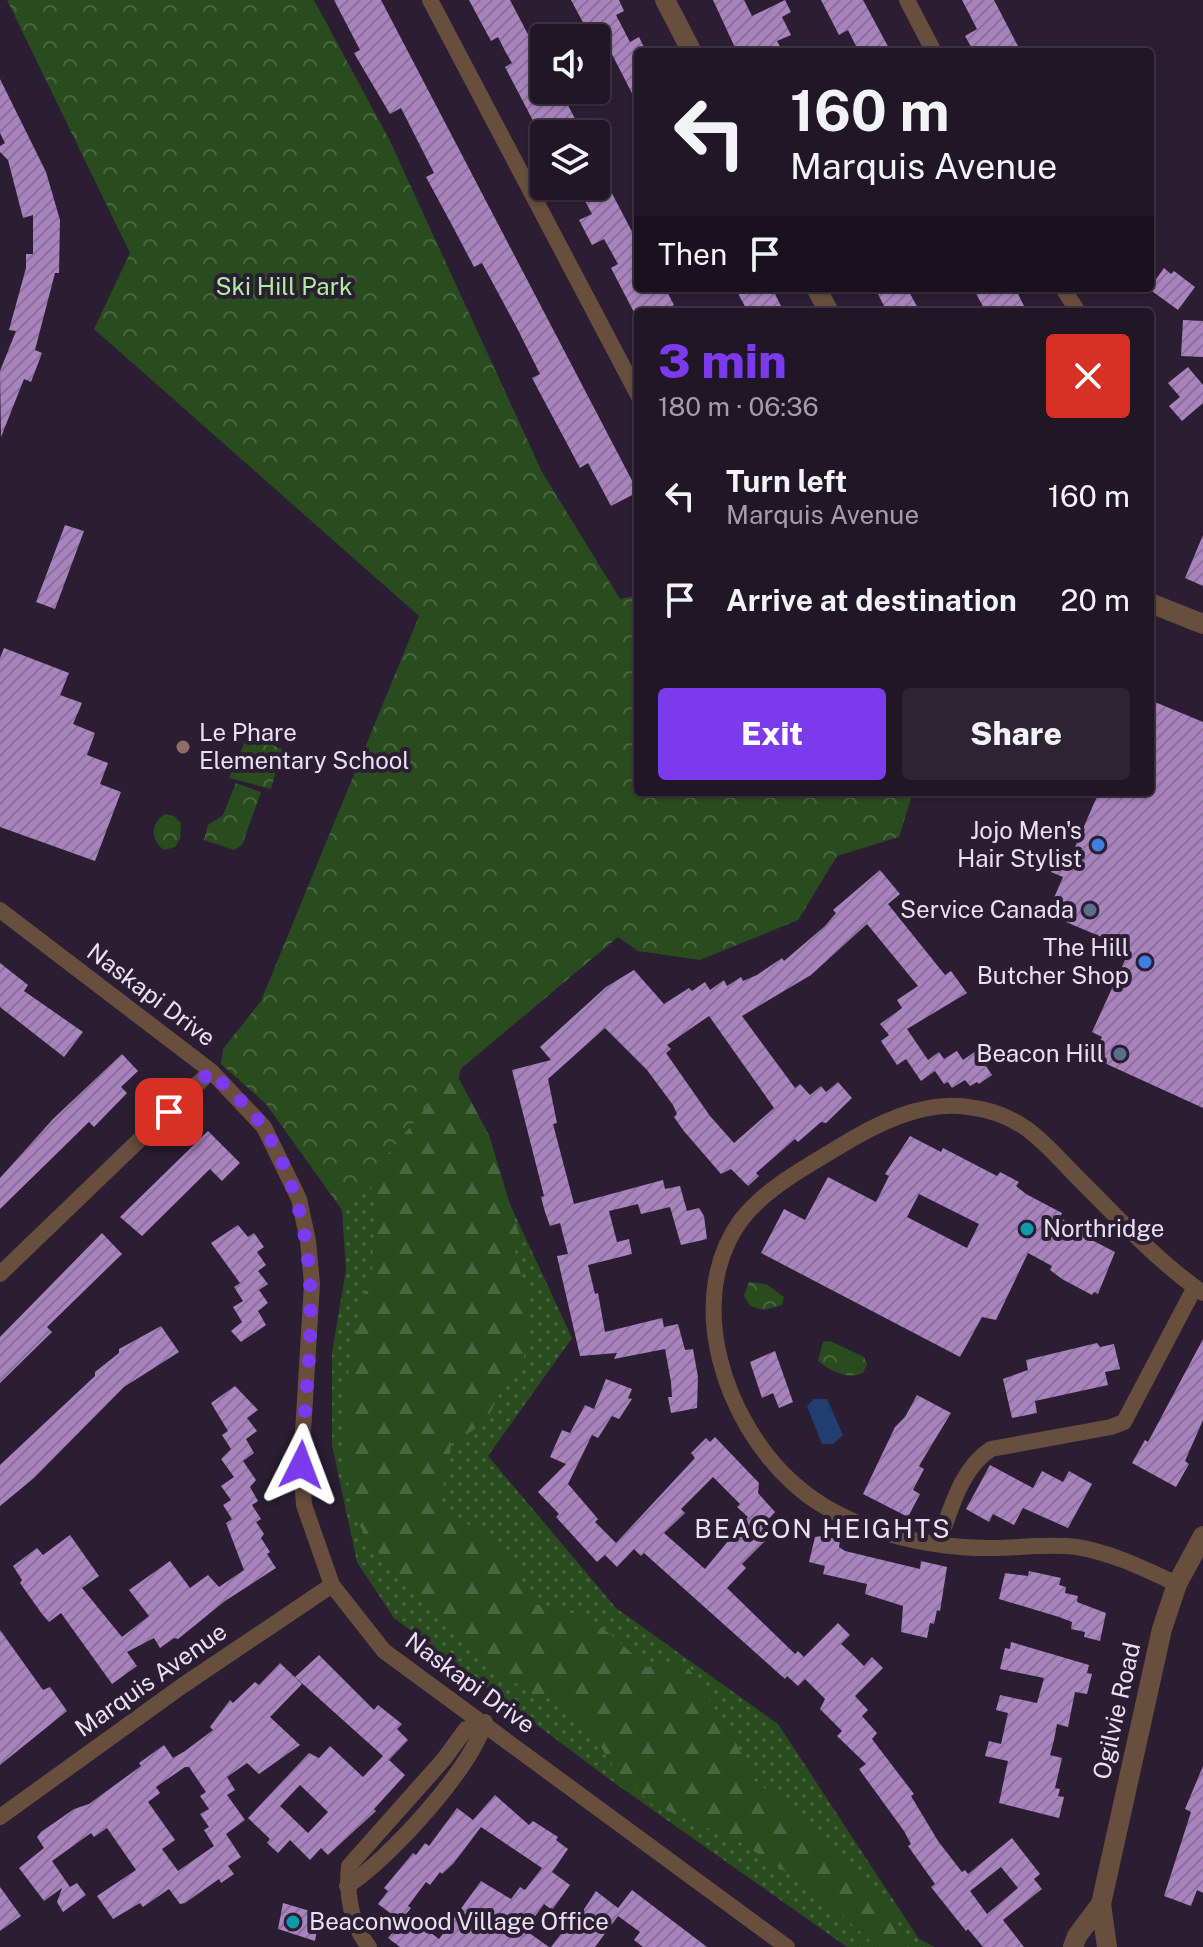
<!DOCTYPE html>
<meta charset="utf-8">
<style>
:root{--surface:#201626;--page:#2d2332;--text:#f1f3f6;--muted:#a29fa7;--line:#3d3543;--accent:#7c3aed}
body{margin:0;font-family:"Public Sans",sans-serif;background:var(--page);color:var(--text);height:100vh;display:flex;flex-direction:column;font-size:30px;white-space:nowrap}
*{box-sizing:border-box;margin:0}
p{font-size:26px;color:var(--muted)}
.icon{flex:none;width:44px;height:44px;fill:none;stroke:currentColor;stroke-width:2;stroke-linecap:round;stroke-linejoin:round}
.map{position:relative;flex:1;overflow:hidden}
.side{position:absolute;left:634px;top:308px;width:520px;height:488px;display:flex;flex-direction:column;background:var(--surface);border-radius:8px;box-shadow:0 2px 6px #0004,0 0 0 2px var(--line)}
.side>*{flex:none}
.hud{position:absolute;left:634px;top:48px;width:520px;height:244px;border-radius:8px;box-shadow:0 2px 6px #0004,0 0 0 2px var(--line);background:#201626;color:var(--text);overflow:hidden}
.buttons{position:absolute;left:530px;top:24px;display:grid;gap:16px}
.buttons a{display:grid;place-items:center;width:80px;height:80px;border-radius:8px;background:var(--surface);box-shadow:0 2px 6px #0004,0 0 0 2px var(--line);font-size:40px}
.pin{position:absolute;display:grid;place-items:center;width:68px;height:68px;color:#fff;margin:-34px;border-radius:16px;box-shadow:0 4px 12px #0006}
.me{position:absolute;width:88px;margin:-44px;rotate:3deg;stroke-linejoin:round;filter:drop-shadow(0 0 6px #0008)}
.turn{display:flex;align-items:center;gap:28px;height:168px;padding:0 24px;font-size:36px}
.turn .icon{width:104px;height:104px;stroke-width:2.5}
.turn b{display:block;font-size:56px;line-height:68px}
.then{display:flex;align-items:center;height:76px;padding:0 24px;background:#0003;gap:16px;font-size:30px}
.round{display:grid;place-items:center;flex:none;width:84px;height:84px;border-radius:8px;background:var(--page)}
.head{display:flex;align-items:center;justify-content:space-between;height:136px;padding:0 24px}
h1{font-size:48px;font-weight:800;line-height:60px;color:var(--accent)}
.action{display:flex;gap:16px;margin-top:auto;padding:16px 24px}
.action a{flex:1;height:92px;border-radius:8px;background:var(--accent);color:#fff;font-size:32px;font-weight:800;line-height:92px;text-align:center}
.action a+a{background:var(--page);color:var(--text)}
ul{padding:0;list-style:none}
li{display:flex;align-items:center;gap:24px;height:104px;padding:0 24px}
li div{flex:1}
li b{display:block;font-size:30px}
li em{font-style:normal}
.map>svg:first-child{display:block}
.grass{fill:url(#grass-dots)}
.forest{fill:url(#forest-firs)}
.park{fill:url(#park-crowns)}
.water{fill:#223e71}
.building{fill:url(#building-hatch);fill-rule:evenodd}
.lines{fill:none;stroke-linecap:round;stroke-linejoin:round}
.minor{stroke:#674e3d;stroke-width:16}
.tertiary{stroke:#674e3d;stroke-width:20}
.route{stroke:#7c3aed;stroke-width:14;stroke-dasharray:0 25.2}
.education-dot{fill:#8d6e63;stroke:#2b1e33;stroke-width:3}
.shop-dot{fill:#3f7fe0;stroke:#2b1e33;stroke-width:3}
.service-dot{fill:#5c6f8a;stroke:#2b1e33;stroke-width:3}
.culture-dot{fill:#0f9aa8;stroke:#2b1e33;stroke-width:3}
.labels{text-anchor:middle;stroke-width:8;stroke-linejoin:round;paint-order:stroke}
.park-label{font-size:24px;fill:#afee9e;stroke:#2b1e33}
.poi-label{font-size:24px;fill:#eae1ef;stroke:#2b1e33;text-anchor:end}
.street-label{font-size:24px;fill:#eae1ef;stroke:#2b1e33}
.neighbourhood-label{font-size:26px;letter-spacing:2px;fill:#eae1ef;stroke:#2b1e33}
</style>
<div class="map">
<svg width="1203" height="1947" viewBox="0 0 1203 1947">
<defs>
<pattern id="grass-dots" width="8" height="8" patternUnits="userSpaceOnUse" patternTransform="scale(2)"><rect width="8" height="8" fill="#294c1e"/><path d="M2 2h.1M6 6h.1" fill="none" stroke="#48663f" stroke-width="1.8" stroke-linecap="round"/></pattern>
<pattern id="forest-firs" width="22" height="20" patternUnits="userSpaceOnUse" patternTransform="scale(2)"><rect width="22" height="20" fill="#294c1e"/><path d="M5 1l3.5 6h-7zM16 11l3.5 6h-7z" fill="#48663f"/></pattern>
<pattern id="park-crowns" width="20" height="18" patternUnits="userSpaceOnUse" patternTransform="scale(2)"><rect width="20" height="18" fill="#294c1e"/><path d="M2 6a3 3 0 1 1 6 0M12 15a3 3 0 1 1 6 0" fill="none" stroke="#48663f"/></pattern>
<pattern id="building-hatch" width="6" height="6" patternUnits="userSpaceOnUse" patternTransform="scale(2)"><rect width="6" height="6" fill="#a983bd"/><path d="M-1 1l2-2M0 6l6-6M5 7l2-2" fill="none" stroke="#8b709a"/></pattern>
</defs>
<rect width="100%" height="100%" fill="#2b1e33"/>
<!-- grass -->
<path class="grass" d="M451,1077L572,1338L488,1456L616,1608L778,1724L919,1939L935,1947H847L609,1779L394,1618L357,1562L332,1445V1353L346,1270L342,1210Z"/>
<!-- forest -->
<path class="forest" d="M618,936L468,1020L459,1079L489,1135L519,1234L515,1252L531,1312L524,1357L508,1377L489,1415L478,1427L451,1444L449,1467L437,1505L505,1548L535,1604C592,1614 605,1628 646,1667L685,1663L733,1736L753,1779L804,1820L877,1894L893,1912L907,1947H877L814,1890L738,1841L652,1804L616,1771L588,1726L571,1709L559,1701L534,1695L493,1669L419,1595L399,1581L352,1515L346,1465V1385L362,1304L372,1274L375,1196L293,1031Z"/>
<!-- park -->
<path class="park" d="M7,0H314L390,141L542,472L620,599L638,595V792H913L899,837L837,856L798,920L700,960L638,951L618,937L451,1077L342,1210L266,1104L221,1064L223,1049L261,1001L419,616L94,329L130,253Z
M248,735L282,749L271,789L229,778Z
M236,783L261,792L242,845L234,850L204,840L208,825L223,815Z
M165,814L174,816L181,823L180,839L175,847L164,850C150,839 150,824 165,814Z
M749,1282L766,1284L784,1297L782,1305L764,1310L750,1306L744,1296Z
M830,1341L864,1357L867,1364L863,1373C847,1380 831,1371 818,1361L823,1342Z"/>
<!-- water -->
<path class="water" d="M814,1399H827L843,1435L833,1444H822L807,1406Z"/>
<!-- building -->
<path class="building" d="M334,0H381L638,492L611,506L588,463L580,468L532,378L540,374L517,328L482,263L474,267L453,227L426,177L434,173L401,108L390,114L361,65L354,53L360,50Z
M469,0H510L544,65V90H560L583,134H540L505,67L512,63L505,51L498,37L491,41Z
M571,0H619L624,11L616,15L630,42L639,37L646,51L638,52V105L597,25L587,30Z
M713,0H744L752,16L785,0L791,12L782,17L791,35L777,41L783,52H737Z
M821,0H863L891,52H859L848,30L839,35Z
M962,0H994L1021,52H974L965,36L977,29Z
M0,79L46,172L60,220L59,273H55L35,350L42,353L31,382L24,379L1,437L0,371L16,331L9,330L26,268V254H33V215L23,218L8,160L0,152V146L5,143L0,133Z
M596,163L638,243V288H665L674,305L660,312H638V320L611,268L618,264L604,239L592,245L579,220L592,214L577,186H596Z
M1164,268L1171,274L1174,271L1195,287L1178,310L1149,289Z
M735,288H772L784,312H748Z
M875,288H907L920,312H887Z
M973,288H1015L1027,312H986Z
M1183,320L1203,321V357L1181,356Z
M1188,367L1203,385V403L1182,421L1169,406L1180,397L1168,383Z
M65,525L84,531L55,609L36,602Z
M1203,535V586L1185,578Z
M4,648L69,673L60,695L82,703L73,724L95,733L87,755L108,763L100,784L121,792L95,861L0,827V658Z
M1150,700L1203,722V1108L1100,1061L1102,1055L1095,1052L1102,1037L1092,1032L1130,949L1047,914L1063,877L1051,872L1056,861L1060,851L1071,856L1099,792H1150Z
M880,870L900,894L888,904L945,975L951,971L967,993L907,1029L928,1060L939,1052L944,1059L957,1051L963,1060L976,1051L992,1075L979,1084L977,1082L970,1086L965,1080L952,1088L948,1082L944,1084L935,1071L921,1081L906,1059L897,1065L881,1041L889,1035L880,1024L902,1008L897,1000L918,986L867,924L811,975L742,1016L795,1088L800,1084L810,1095L821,1086L826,1092L838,1082L852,1098L826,1123L821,1122L798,1142L795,1139L756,1173L759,1176L748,1186L731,1169L721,1174L683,1130L674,1117L677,1114L673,1105L647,1070L605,1028L548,1079L557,1123L553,1124L574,1204L663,1180L665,1189L680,1186L687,1211L699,1208L704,1216L707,1239L681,1245L670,1207L641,1214L638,1204L609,1211L617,1242L629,1239L632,1254L588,1265L595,1294L598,1293L605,1332L662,1318L664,1327L678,1324L685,1350L693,1349L698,1377L697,1408L671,1413L668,1397H672L671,1382L665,1349L614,1359L617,1353L580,1356L557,1256L568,1254L560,1223L550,1226L545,1212L541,1197L544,1196L512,1070L551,1060L540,1047L606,987L634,970L664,1004L689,988L692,991L705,982L710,990L724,980L727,986L741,977L743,981L757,975L782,958L784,961L825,926L836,913L833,910ZM709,1016L774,1108L734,1143L710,1116L666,1053L671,1049L667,1045Z
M0,963L28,985L24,991L83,1032L64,1057L0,1007Z
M122,1054L138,1071L121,1087L127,1093L94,1127L89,1122L0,1209V1178L53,1119Z
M208,1131L240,1163L222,1181L210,1169L142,1236L120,1217Z
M910,1136L941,1152L943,1148L997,1176L1000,1172L1019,1182L1016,1186L1026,1194L1062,1213L1060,1218L1086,1231L1084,1236L1115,1252L1098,1294L1094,1292L1092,1295L1062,1279L1050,1270L1052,1266L1028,1253L996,1320L982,1317L960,1357L761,1253L784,1209L805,1220L828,1177L876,1202L889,1176L885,1174ZM919,1194L979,1224L967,1248L907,1217Z
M238,1225L248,1237L254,1233L264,1247L257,1252L266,1265L258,1271L268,1284L259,1290L268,1303L258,1311L266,1325L241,1342L231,1331L242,1322L233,1307L243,1301L234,1287L240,1283L211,1243Z
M102,1233L122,1254L47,1327L52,1332L0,1383V1337Z
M161,1326L179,1352L124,1387L34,1478L0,1506V1465L95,1376V1372L119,1353V1349Z
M1203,1339V1420L1185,1461L1189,1464L1176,1487L1132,1463L1145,1440L1148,1442Z
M1097,1343L1100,1347L1114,1344L1120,1369L1105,1372L1108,1385L1035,1401L1037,1413L1012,1418L1003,1379L1028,1370L1026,1360Z
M775,1351L793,1402L779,1408L773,1393L762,1398L750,1362Z
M606,1379L632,1389L628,1398L632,1399L619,1419L612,1416L598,1438L592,1435L568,1484L598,1519L595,1522L616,1543L695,1458L691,1453L706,1438L710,1442L715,1437L759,1483L758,1493L775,1512L765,1523L769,1527L765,1531L770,1536L742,1564L746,1568L727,1588L795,1654L798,1651L804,1657L838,1623L850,1635L841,1644L852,1654L864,1666L872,1657L883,1668L855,1696L868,1710L862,1716L877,1733L872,1739L914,1794L911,1796L938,1841L962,1872L965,1870L968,1874L1012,1838L1040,1874L1034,1879L1042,1889L1003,1920L1024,1947H983L968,1929L966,1931L931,1887L935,1884L908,1846L911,1844L904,1831L859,1769L866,1764L837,1736L842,1731L820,1709L825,1699L805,1679L798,1686L787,1676L785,1679L644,1553L641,1556L634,1549L617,1567L605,1555L597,1562L556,1517L559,1514L538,1492L566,1464L550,1457L562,1430L570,1433L585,1405L594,1409ZM713,1477L740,1504L737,1507L748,1517L705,1569L664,1533L685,1513L681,1509ZM1001,1867L1018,1888L987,1914L970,1891Z
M235,1386L258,1410L247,1418L257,1431L246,1439L254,1453L243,1461L256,1480L250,1487L258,1501L252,1505L261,1519L256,1522L264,1534L261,1538L270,1552L267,1554L276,1568L225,1601L178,1639L174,1638L160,1648L154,1638L127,1652L137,1666L112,1684L61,1613L49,1622L42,1614L20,1583L22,1580L13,1566L37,1548L43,1555L70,1535L99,1576L82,1588L122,1637L149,1616L129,1590L170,1561L190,1588L208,1575L219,1587L244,1570L226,1523L232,1519L223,1505L231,1500L221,1486L234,1477L221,1459L231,1449L222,1435L228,1431L211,1403Z
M917,1395L951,1413L919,1466L924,1469L913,1490L920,1494L908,1517L863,1494L895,1427L905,1417Z
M990,1465L1033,1488L1042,1471L1063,1482L1069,1471L1092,1484L1068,1528L1023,1508L1014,1525L993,1514L989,1522L966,1509Z
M822,1536L840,1540L839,1547L845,1551L920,1569L921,1561L947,1567L940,1611L937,1610L934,1624L930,1623L927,1638L901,1632L903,1606L865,1594L867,1584L823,1574L825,1566L809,1562L815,1537Z
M1029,1571L1061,1578L1059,1585L1066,1587L1065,1593L1078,1596L1077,1602L1106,1613L1100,1641L1084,1637L1085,1632L1071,1629L1072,1622L1059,1617L999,1599L1005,1573L1028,1576Z
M0,1630L43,1690L50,1687L67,1711L0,1765Z
M1011,1642L1089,1665L1087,1673L1092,1674L1087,1694L1075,1692L1068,1727L1057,1724L1054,1740L1050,1755L1062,1758L1055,1788L1060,1789L1058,1796L1064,1797L1059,1818L999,1803L1008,1761L985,1756L989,1741L1001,1744L1008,1713L996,1710L1000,1695L1037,1703L1044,1678L1000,1669L1005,1648L1010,1649Z
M319,1655L374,1710L378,1705L402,1724L397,1729L408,1740L389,1760L405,1775L374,1809L376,1811L328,1855L321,1848L310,1860L290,1840L278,1853L267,1843L270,1839L248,1818L309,1753L319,1758L330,1746L363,1777L383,1756L295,1677ZM300,1785L328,1812L308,1833L280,1806Z
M280,1663L302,1684L270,1717L300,1745L259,1774L247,1763L227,1777L235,1790L227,1795L245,1820L226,1834L241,1857L228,1866L234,1874L221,1883L219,1879L185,1903L180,1904L169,1889L143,1907L140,1903L113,1919L97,1896L136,1870L107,1828L94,1837L91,1833L52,1861L70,1887L77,1883L86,1895L63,1912L57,1902L62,1888L44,1901L19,1868L44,1848L37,1837L41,1832L74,1809L89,1804L141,1766L139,1763L164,1745L173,1758L185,1751L213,1730L210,1727L230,1700L233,1703L255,1682L259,1685ZM185,1767H189L206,1792L200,1796L209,1809L200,1814L209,1827L204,1830L214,1846L178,1871L162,1849L175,1840L148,1802L160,1793L156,1787Z
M1203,1766V1893L1197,1890L1191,1906L1164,1896L1191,1812L1185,1809Z
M495,1795L529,1825L533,1821L558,1837L556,1840L568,1849L552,1872L570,1885L552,1910L544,1904L525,1930L549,1947H400L388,1938L401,1921L378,1904L388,1891L384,1888L413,1853L416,1855L425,1843L429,1846L457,1808L473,1820ZM481,1827L542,1868L525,1890L520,1887L511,1899L481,1881L439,1939L406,1914L411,1908L408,1906L426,1882L430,1885L440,1872L442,1874L453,1864Z
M0,1887L21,1916L0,1931Z
M632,1890L707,1947H643L634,1940L640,1932L618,1916L595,1947H551L567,1926L571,1929L596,1891L618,1908Z
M283,1903L320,1914L315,1941L278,1929Z"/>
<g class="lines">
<!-- minor -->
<path class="minor" d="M430,0L638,395
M907,0L934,52
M1063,288L1078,312
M0,910L211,1071L264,1127L299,1199L308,1241L312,1284L301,1465L304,1505L332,1585L384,1651L787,1947
M0,1274L211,1071
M938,1544C951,1510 960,1469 991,1449L1111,1427L1124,1422L1195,1287
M1177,1584C1145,1569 1113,1553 1077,1547C1050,1543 1021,1548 994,1548C927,1549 844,1530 793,1483C725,1422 683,1300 741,1220C765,1189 804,1168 837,1148C874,1125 922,1100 968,1107C988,1109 1010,1117 1027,1129C1045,1142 1061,1161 1077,1177C1117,1217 1156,1260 1203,1293
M0,1817L182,1686L332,1585
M347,1886C390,1858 470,1770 485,1722
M369,1947C351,1925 346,1894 349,1866L444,1759L466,1729L485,1722"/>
<!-- tertiary -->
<path class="tertiary" d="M665,0L692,52
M816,288L829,312
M1150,603L1203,624
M1101,1904L1107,1947
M1073,1947L1077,1936L1101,1904L1162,1629L1177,1584L1203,1536"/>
</g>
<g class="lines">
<!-- route -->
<path class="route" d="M169,1112L211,1071C228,1090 252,1108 265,1130C331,1239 308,1345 301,1465"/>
</g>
<!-- markers -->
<circle class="education-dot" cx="183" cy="747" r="8"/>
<g class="shop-dot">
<circle cx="1098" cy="845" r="8"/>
<circle cx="1145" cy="962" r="8"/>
</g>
<g class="service-dot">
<circle cx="1090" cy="910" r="8"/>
<circle cx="1120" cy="1054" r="8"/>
</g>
<g class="culture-dot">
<circle cx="1027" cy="1229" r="8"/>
<circle cx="293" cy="1922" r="8"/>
</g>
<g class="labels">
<!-- park labels -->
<g class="park-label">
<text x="284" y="295">Ski Hill Park</text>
</g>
<!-- poi labels -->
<g class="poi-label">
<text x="199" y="741" text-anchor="start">Le Phare<tspan x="199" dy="28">Elementary School</tspan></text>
<text x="1082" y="839">Jojo Men's<tspan x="1082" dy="28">Hair Stylist</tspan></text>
<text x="1074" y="918">Service Canada</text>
<text x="1129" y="956">The Hill<tspan x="1129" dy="28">Butcher Shop</tspan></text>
<text x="1104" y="1062">Beacon Hill</text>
<text x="1043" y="1237" text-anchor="start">Northridge</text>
<text x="309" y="1930" text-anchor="start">Beaconwood Village Office</text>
</g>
<!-- street labels -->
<g class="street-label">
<text transform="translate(151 995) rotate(37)" y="8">Naskapi Drive</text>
<text transform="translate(151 1680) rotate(-35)" y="8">Marquis Avenue</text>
<text transform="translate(470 1683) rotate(36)" y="8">Naskapi Drive</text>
<text transform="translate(1117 1711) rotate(-77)" y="8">Ogilvie Road</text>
</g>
<!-- neighbourhood labels -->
<g class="neighbourhood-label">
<text x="823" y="1538">BEACON HEIGHTS</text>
</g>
</g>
</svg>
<div class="buttons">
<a><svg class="icon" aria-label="sound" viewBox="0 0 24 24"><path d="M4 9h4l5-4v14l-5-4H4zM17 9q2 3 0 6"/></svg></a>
<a><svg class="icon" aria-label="layers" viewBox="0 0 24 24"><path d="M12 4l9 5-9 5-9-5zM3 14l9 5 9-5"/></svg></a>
</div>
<div class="pin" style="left:169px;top:1112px;background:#d93025"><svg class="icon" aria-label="arrive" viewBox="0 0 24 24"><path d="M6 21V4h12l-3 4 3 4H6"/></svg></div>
<svg class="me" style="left:301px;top:1465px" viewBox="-20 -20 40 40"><path d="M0-17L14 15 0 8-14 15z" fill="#7c3aed" stroke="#fff" stroke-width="4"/></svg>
<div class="hud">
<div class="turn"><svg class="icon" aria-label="left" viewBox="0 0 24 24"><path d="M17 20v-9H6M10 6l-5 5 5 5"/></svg><div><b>160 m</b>Marquis Avenue</div></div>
<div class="then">Then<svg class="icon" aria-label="arrive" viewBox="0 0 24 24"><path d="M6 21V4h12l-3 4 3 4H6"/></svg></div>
</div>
<section class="side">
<div class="head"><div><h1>3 min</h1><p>180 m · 06:36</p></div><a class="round" style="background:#d93025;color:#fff"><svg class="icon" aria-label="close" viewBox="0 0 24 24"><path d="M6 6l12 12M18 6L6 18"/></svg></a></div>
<ul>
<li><svg class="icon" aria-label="left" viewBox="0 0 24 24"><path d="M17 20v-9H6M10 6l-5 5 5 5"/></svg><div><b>Turn left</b><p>Marquis Avenue</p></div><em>160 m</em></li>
<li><svg class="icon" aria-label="arrive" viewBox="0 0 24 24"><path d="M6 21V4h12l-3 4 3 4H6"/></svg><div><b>Arrive at destination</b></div><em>20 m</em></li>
</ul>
<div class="action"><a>Exit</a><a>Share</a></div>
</section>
</div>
